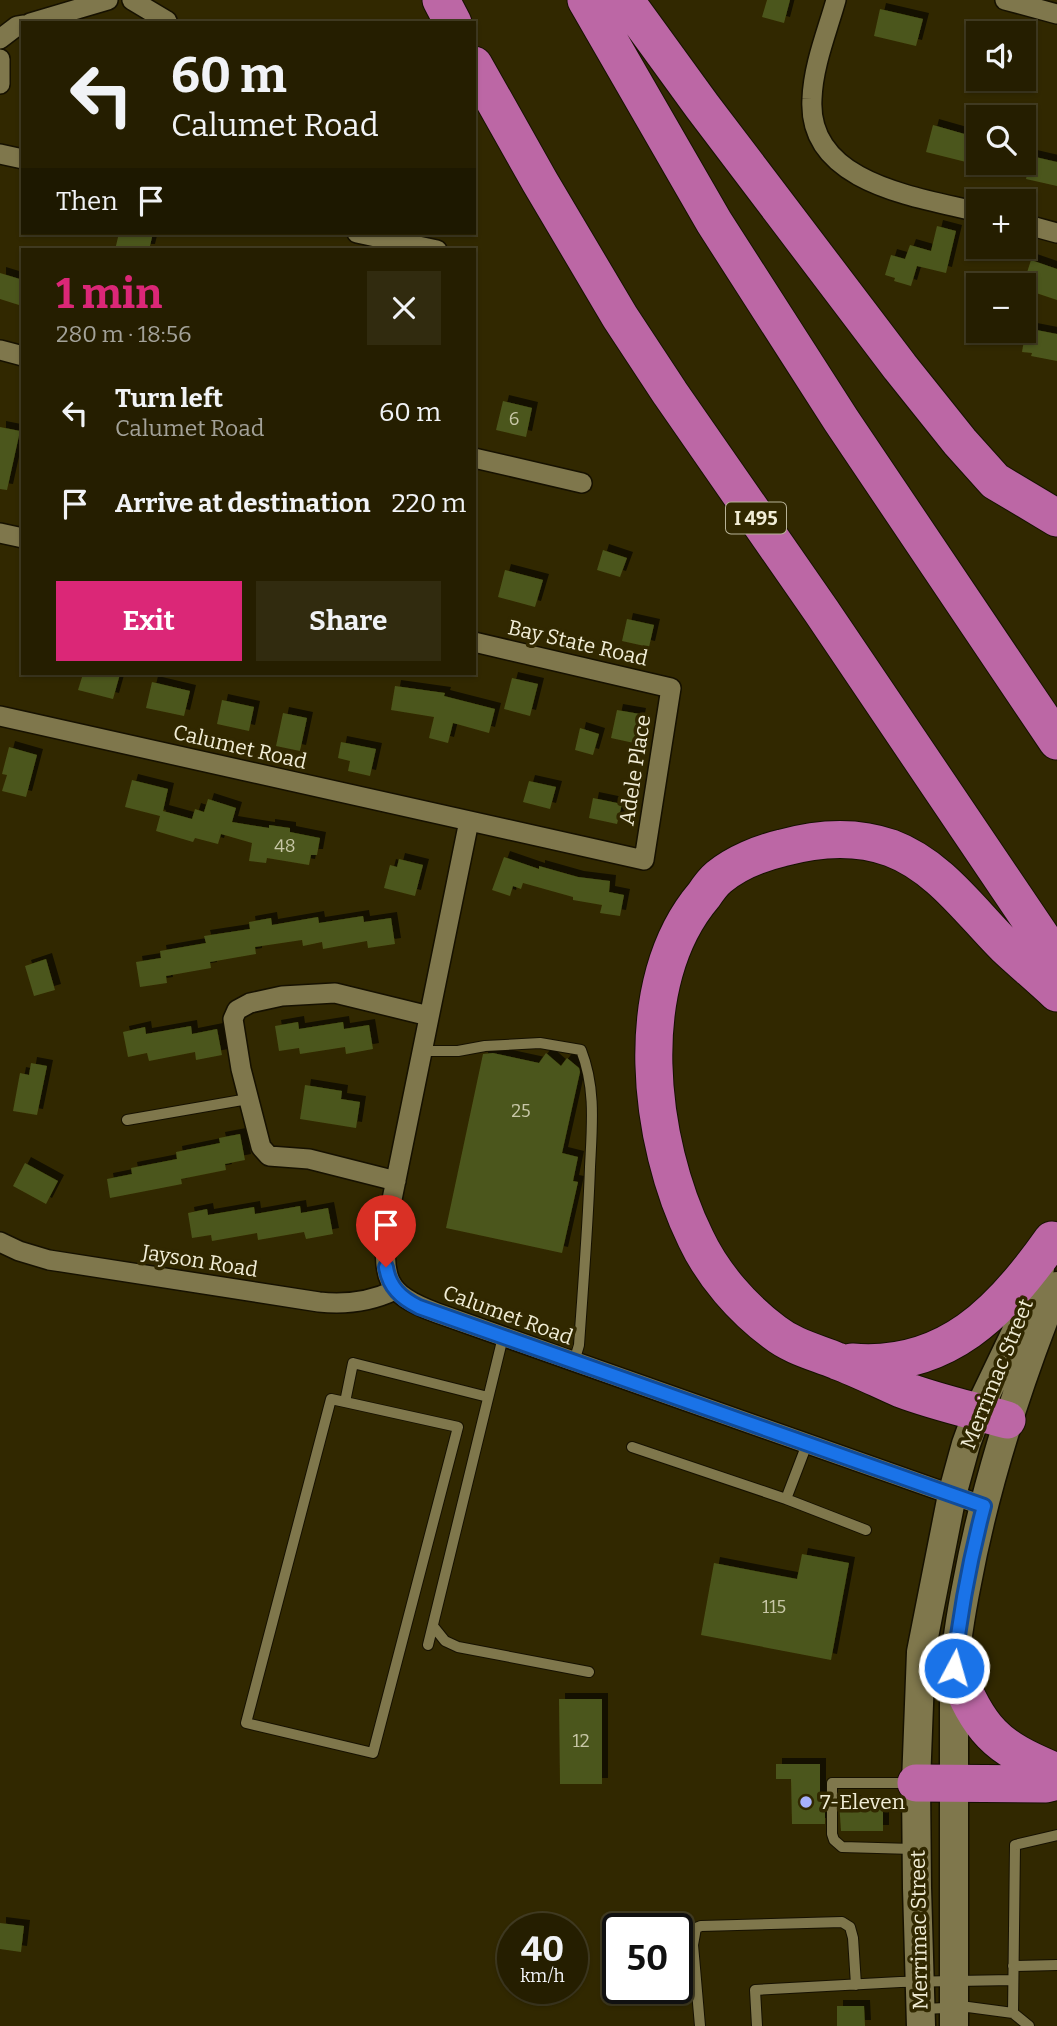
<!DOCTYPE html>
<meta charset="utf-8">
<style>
:root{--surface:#251e00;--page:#312b0f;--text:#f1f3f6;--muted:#a3a299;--line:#423c22;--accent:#db2777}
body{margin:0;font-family:Bitter,serif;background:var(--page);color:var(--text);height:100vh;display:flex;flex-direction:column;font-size:26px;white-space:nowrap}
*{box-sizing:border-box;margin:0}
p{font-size:23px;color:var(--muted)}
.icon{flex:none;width:38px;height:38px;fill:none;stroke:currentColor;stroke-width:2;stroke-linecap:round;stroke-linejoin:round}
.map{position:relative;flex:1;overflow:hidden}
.details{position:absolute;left:21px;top:248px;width:455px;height:427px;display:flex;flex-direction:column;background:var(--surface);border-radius:0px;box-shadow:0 2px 5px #0004,0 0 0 2px var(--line)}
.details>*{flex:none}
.hud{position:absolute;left:21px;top:21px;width:455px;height:214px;border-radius:0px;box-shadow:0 2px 5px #0004,0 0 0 2px var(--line);background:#251e00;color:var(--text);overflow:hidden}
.tools{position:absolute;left:966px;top:21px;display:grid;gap:14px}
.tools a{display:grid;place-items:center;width:70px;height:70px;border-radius:0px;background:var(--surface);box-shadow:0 2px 5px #0004,0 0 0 2px var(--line);font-size:35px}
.speed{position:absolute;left:497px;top:1913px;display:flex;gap:14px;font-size:35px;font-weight:700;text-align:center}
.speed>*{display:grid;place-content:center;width:91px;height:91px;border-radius:50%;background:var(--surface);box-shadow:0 2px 5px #0004,0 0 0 2px var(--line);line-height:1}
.speed small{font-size:18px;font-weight:400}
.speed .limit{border:4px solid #111;border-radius:10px;background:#fff;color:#111}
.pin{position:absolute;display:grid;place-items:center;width:60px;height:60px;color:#fff;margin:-72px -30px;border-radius:50% 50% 50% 0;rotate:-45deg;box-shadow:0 0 7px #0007}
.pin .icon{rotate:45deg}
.me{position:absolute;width:77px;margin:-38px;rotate:6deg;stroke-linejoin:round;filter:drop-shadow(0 0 5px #0008)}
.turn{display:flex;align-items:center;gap:24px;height:147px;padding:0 35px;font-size:32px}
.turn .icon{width:91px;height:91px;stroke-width:2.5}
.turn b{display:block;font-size:49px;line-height:60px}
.then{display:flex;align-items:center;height:66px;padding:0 35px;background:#0003;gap:14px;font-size:26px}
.round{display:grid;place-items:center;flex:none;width:74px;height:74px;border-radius:0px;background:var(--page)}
.headline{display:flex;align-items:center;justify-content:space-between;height:119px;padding:0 35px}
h1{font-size:42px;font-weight:700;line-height:52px;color:var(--accent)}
.primary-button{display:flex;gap:14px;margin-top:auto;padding:14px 35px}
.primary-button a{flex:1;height:80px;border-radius:0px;background:var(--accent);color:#fff;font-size:28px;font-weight:700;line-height:80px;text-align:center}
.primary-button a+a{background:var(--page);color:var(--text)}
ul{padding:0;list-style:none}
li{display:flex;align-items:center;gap:21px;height:91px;padding:0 35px}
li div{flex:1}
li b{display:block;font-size:26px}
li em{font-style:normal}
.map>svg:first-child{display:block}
.building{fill:#4c561b;filter:url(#shadow)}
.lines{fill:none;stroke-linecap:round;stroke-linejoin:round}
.lane-casing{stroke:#161100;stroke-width:12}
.street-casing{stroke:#161100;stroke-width:22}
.secondary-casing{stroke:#161100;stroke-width:31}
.highway-casing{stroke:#161100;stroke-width:39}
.lane{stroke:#7f774c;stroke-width:10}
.street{stroke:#7f774c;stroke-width:19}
.secondary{stroke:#7f774c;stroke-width:28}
.highway{stroke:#bc67a5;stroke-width:37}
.route-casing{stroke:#114b97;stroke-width:18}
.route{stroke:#1a73e8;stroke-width:12}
.poi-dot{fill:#a7b1fc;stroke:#312800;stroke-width:2.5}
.labels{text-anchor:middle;stroke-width:7;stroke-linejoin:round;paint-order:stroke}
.number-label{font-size:18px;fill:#c8c7a7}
.shield{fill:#312800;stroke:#b7b296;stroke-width:2}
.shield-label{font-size:19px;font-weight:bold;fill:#f1edd6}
.street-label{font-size:21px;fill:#f1edd6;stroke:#312800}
.poi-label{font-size:21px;fill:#f1edd6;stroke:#312800;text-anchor:start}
</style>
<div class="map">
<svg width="1057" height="2026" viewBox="0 0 1057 2026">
<defs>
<filter id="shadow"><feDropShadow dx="6" dy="-6" stdDeviation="0" flood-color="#0009"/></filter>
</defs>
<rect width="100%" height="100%" fill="#312800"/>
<!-- building -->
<path class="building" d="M767,0H790L784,23L762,17Z
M880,9L923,19L916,46L874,36Z
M933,125L968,135V138L978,140V165L926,152Z
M1031,156L1057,162V186L1026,179Z
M937,226L956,231L946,273L917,266L911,286L894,281L895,278L885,275L891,255L905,259L910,245L931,251Z
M119,233H153L149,250H115Z
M1031,260L1057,269V300L1024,289L1023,285Z
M0,273L23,280V293L19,305L0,299Z
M1026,328L1057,334V361L1031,356L1032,353L1022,352Z
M503,401L532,408L526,437L496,430Z
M0,427L20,431L7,490L0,489Z
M603,550L627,558L620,577L597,570Z
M505,570L543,580L535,607L498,597Z
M627,619L654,625L649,647L622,641Z
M83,674H120L113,699L78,690Z
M512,678L538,684L530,716L504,709Z
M152,682L190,691L184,716L146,708Z
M395,686L445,693L444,696L495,709L489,733L453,723L448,743L429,738L434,717L391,710Z
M222,700L254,707L249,731L217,724Z
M617,710L640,714L634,743L611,738Z
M283,713L307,718L300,751L276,746Z
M580,728L599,734L593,755L575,750Z
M341,742L376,749L370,776L348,771L350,761L338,758Z
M9,747L37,755L26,797L2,791L7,775L2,774Z
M132,780L168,789L163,811L192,819L195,809L204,812L208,799L236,808L232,822L269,828V825L290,828V832L320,838L317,855H311L309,865L267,858L266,863L249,861L252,843L221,834L218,844L195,838L193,842L156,831L160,816L125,807Z
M529,781L556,787L550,809L523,802Z
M593,798L622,804L617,824L589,818Z
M504,857L539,869V866L578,877L610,881L609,892L624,895L620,916L600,913L602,905L573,900V897L523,883L521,889L513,886L510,896L492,890Z
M399,859L423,865L415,896L384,888L390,865L397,867Z
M363,916L364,922L391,918L395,944L368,948L367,941L323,949L322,942L303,946L302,940L255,947L256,954L210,962L211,968L166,976L167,983L140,987L136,962L161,958L160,951L206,943L204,936L250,929L249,922L271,918L272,925L318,917L319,923Z
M46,959L55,990L34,996L25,966Z
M298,1022L299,1029L343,1022L344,1029L369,1025L373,1049L346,1054L345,1047L300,1054L299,1048L279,1051L275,1026Z
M191,1026L192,1034L217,1029L222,1055L196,1060L195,1052L149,1061L147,1053L128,1057L123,1032L145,1027L146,1034Z
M493,1053L539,1063L546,1053L561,1066L567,1058L579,1068L580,1072L562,1153L578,1157L573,1181L578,1182L562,1253L446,1228L483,1054Z
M31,1063L47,1066L37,1115L13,1111L20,1073L29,1075Z
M305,1085L342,1091L341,1099L360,1102L356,1128L300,1119Z
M240,1134L245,1160L225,1164L226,1170L181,1179L182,1184L110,1198L107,1179L132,1174L131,1168L177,1159L176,1152L220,1143L219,1138Z
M25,1163L58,1181L46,1204L13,1186Z
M300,1206L301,1213L328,1208L333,1234L306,1239L304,1232L258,1240L257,1233L212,1241L211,1235L192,1238L188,1213L207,1209L208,1215L254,1207L255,1214Z
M802,1554L849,1563L831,1660L701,1635L714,1563L797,1579Z
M559,1699H602V1784H560Z
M776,1764H820V1801H825V1824H792L791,1779H776Z
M839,1801L883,1802V1831H841Z
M0,1923L24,1926L21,1952L0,1949Z
M837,2006H864L865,2026H837Z"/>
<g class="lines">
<!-- lane casing -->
<g class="lane-casing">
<path id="lane" d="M422,1051H458L485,1046L540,1043L581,1050C596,1088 592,1126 590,1167C588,1227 583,1286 579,1345L574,1362
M127,1120L248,1099
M345,1402L331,1399L246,1723L373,1753L458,1427L345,1402L353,1363L488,1397
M807,1444L786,1499L866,1530
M632,1447L786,1499
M433,1626L445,1641L458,1647L589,1672
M428,1645L503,1337
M909,1783H832V1834L834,1840L842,1847L913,1849
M1013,1966L1057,1965
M923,2009L968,2007L1013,2013L1029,2026
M1013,2013L1015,1845L1057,1835
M700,2026L693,1945L696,1928L701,1926L842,1922L850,1927L853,1938L856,1985
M757,2026L755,1990L900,1982L1013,1980"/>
</g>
<!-- street casing -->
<g class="street-casing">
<path id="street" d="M132,0L167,21
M836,0C827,32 813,66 812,99C807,184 918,197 978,212
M1005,0L1057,14
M30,23L108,0
M0,39L17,26L23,25
M0,59V84
M0,154L23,159
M1024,224L1057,233
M357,233L437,250
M0,350L23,356
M474,458L582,483
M0,533L23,538
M0,716L644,860L671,688L474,642
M469,821L387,1224C383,1278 383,1293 437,1313L984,1506
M396,1181L309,1159L269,1156L261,1147L241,1069L233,1019L237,1010L250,1003L282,996L335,993L429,1016
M0,1242L19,1251L49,1260L319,1302C346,1305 370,1302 395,1290"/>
</g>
<!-- secondary casing -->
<g class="secondary-casing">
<path id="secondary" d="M921,2026L917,1888L916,1783L921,1652L952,1495L966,1444L978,1411L1015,1334L1040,1268
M954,2026V1673C956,1643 961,1613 967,1583C986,1481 1018,1383 1057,1286"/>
</g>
<!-- highway casing -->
<g class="highway-casing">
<path id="highway" d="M441,0L453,23
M586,0L714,222L841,420L1057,741
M625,0L702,106L900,367L960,442L995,481L1057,518
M474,65L540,182L620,317L670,393L822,612L1057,960
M852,1362C946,1370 1002,1311 1052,1240
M1007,1420C972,1410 935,1402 901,1389C880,1380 859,1369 837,1361C815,1352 793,1347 774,1332C742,1308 713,1275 696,1239C648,1142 629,983 704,895C708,889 713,882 719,877C736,863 761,853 782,848C818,838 855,835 891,848C939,866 970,911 1005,946C1022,962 1040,977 1057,993
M954,1668C981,1731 993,1746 1057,1772
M916,1783L1046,1784L1057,1781"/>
</g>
<!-- lane -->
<use href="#lane" class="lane"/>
<!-- street -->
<use href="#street" class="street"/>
<!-- secondary -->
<use href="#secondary" class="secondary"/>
<!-- highway -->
<use href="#highway" class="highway"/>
</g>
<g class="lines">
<!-- route casing -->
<g class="route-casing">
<path id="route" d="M386,1267C389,1287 401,1298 419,1307L984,1506C970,1559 960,1613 954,1668"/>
</g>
<!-- route -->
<use href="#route" class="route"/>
</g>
<!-- markers -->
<circle class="poi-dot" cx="806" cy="1802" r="7"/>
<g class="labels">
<!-- number labels -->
<g class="number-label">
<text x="514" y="425">6</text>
<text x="285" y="852">48</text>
<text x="521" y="1117">25</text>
<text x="774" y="1613">115</text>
<text x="581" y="1747">12</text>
</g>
<!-- shield labels -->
<rect class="shield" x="726" y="502.5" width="60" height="31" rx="5"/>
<g class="shield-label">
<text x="756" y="525">I 495</text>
</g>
<!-- street labels -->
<g class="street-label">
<text transform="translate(578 643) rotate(13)" y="7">Bay State Road</text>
<text transform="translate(240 747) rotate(13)" y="7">Calumet Road</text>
<text transform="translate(635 770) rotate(-81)" y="7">Adele Place</text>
<text transform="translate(200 1261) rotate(9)" y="7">Jayson Road</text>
<text transform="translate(508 1315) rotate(20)" y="7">Calumet Road</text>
<text transform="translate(997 1374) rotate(-68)" y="7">Merrimac Street</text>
<text transform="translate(919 1930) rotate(-91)" y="7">Merrimac Street</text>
</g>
<!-- poi labels -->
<g class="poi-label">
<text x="820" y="1809">7-Eleven</text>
</g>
</g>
</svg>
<div class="tools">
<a><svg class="icon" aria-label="sound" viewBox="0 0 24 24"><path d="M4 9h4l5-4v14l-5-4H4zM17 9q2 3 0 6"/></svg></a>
<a><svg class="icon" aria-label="search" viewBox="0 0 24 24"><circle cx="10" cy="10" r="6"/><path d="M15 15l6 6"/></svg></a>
<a>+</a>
<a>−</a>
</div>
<div class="speed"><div>40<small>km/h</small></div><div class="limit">50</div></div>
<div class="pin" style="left:386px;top:1267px;background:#d93025"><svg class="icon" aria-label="arrive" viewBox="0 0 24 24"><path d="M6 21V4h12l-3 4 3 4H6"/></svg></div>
<svg class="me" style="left:954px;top:1668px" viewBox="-20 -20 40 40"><circle r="17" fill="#1a73e8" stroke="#fff" stroke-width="3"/><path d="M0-11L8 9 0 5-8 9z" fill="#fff"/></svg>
<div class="hud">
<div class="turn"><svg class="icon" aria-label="left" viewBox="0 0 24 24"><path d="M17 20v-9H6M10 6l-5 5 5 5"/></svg><div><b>60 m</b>Calumet Road</div></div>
<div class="then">Then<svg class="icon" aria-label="arrive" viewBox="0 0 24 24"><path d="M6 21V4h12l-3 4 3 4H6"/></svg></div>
</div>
<section class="details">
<div class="headline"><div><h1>1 min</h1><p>280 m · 18:56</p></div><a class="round"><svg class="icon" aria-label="close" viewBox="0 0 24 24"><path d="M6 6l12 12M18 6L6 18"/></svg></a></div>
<ul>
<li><svg class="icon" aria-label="left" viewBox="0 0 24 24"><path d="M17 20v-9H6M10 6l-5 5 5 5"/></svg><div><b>Turn left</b><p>Calumet Road</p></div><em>60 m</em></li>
<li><svg class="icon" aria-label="arrive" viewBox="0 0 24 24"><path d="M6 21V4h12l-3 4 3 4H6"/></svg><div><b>Arrive at destination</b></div><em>220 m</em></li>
</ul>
<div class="primary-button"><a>Exit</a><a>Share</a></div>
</section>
</div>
